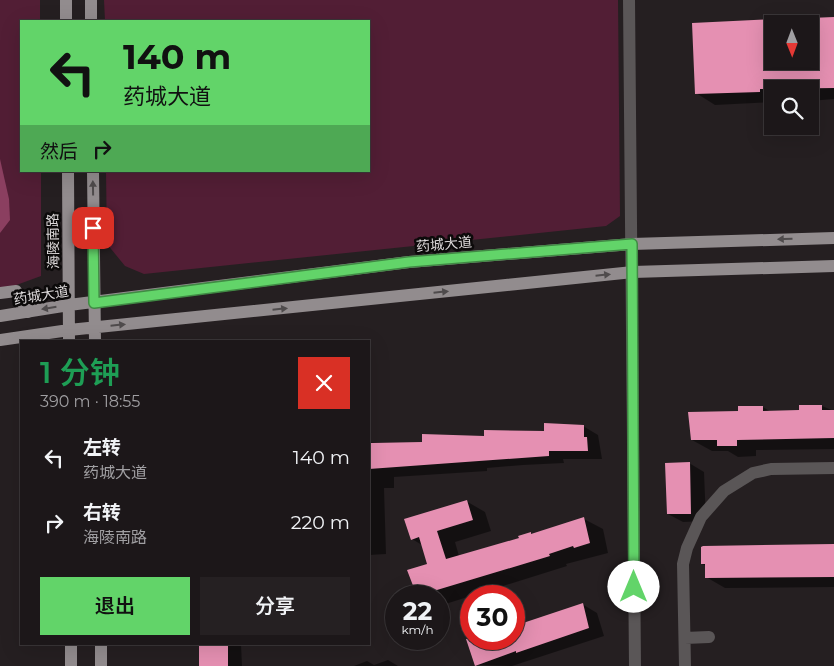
<!DOCTYPE html>
<html lang="zh">
<meta charset="utf-8">
<style>
:root{--surface:#1c1719;--page:#252022;--text:#f1f3f6;--muted:#a09fa2;--line:#3a3638;--accent:#62d469}
body{margin:0;font-family:Montserrat,"Noto Sans SC",sans-serif;background:var(--page);color:var(--text);height:100vh;display:flex;flex-direction:column;font-size:19px;white-space:nowrap}
*{box-sizing:border-box;margin:0}
p{font-size:16px;color:var(--muted)}
.icon{flex:none;width:28px;height:28px;fill:none;stroke:currentColor;stroke-width:2;stroke-linecap:round;stroke-linejoin:round}
.map{position:relative;flex:1;overflow:hidden}
.panel{position:absolute;left:20px;top:340px;width:350px;height:305px;display:flex;flex-direction:column;background:var(--surface);border-radius:0px;box-shadow:0 5px 20px #0002,0 0 0 1px var(--line)}
.panel>*{flex:none}
.hud{position:absolute;left:20px;top:20px;width:350px;height:152px;border-radius:0px;box-shadow:0 5px 20px #0002,0 0 0 1px var(--line);background:#62d469;color:#111;overflow:hidden}
.needle{width:32px;rotate:179deg}
.tools{position:absolute;left:764px;top:15px;display:grid;gap:10px}
.tools a{display:grid;place-items:center;width:55px;height:55px;border-radius:0px;background:var(--surface);box-shadow:0 5px 20px #0002,0 0 0 1px var(--line);font-size:25px}
.speed{position:absolute;left:385px;top:585px;display:flex;gap:10px;font-size:25px;font-weight:700;text-align:center}
.speed>*{display:grid;place-content:center;width:65px;height:65px;border-radius:50%;background:var(--surface);box-shadow:0 5px 20px #0002,0 0 0 1px var(--line);line-height:1}
.speed small{font-size:12px;font-weight:400}
.speed .limit{border:8px solid #d22;background:#fff;color:#111}
.pin{position:absolute;display:grid;place-items:center;width:42px;height:42px;color:#fff;margin:-21px;border-radius:10px;box-shadow:0 2px 8px #0006}
.me{position:absolute;width:55px;margin:-28px;rotate:0deg;stroke-linejoin:round;filter:drop-shadow(0 0 4px #0008)}
.turn{display:flex;align-items:center;gap:18px;height:105px;padding:0 20px;font-size:22px}
.turn .icon{width:65px;height:65px;stroke-width:2.5}
.turn b{display:block;font-size:35px;line-height:42px}
.then{display:flex;align-items:center;height:48px;padding:0 20px;background:#0003;gap:10px;font-size:19px}
.round{display:grid;place-items:center;flex:none;width:52px;height:52px;border-radius:0px;background:var(--page)}
.headline{display:flex;align-items:center;justify-content:space-between;height:85px;padding:0 20px}
h1{font-size:30px;font-weight:600;line-height:38px;color:#1e9e55}
.cta{display:flex;gap:10px;margin-top:auto;padding:10px 20px}
.cta a{flex:1;height:58px;border-radius:0px;background:var(--accent);color:#111;font-size:20px;font-weight:600;line-height:58px;text-align:center}
.cta a+a{background:var(--page);color:var(--text)}
ul{padding:0;list-style:none}
li{display:flex;align-items:center;gap:15px;height:65px;padding:0 20px}
li div{flex:1}
li b{display:block;font-size:19px}
li em{font-style:normal}
.map>svg:first-child{display:block}
.green{fill:#521e35}
.water{fill:#8b3f60}
.shadow{fill:#0007;fill-rule:evenodd}
.building{fill:#e590b2}
.lines{fill:none;stroke-linecap:round;stroke-linejoin:round}
.minor{stroke:#5a5657;stroke-width:12}
.major{stroke:#928c8e;stroke-width:12}
.oneway{fill:#4f4b4c}
.route-casing{stroke:#408a44;stroke-width:12}
.route{stroke:#62d469;stroke-width:9}
.labels{text-anchor:middle;stroke-width:5;stroke-linejoin:round;paint-order:stroke}
.street-label{font-size:14px;fill:#dedadb;stroke:#0c0a0a}
</style>
<div class="map">
<svg width="834" height="666" viewBox="0 0 834 666">
<rect width="100%" height="100%" fill="#251f21"/>
<!-- green -->
<path class="green" d="M0,0H40V21H21V171H41V276L0,291Z
M104,0H618L620,216L606,226L144,274L125,266L107,244L106,171H369V21H105Z"/>
<!-- water -->
<path class="water" d="M0,159L9,199L10,220L0,233Z"/>
<!-- shadow -->
<path class="shadow" d="M834,18V99L810,101V89H772V102L715,105L696,93L693,24ZM772,24H810V61H772Z
M822,406L834,411V449L756,450V456L738,457L728,451H712L692,440L739,412L763,407L771,412L800,411Z
M583,426L598,435L602,459H563L564,463L523,465L487,468V471L394,477V488H384L386,554L369,555V442L423,443L545,432Z
M689,463L704,472L706,521L683,522L668,514Z
M466,501L485,512L491,531L455,542L459,556L584,519L603,529L608,553L566,564L567,566L439,606V596H418L409,571L429,565L422,545L412,539Z
M834,545V587L725,588L706,577V566L702,564Z
M582,604L597,613L604,636L512,666L477,665L469,643L480,639H514V627Z
M200,644H241L242,666H201Z
M388,660L398,666H354L367,661L374,665Z"/>
<!-- building -->
<path class="building" d="M834,17V88L760,89V92L695,94L692,23L772,19V61H810V18Z
M799,405H822V410H834V438L737,440V446H717V440H691L688,412L738,411V406H763V411L799,410Z
M544,423L584,425V437H587L588,451H549V456L369,469V443L422,442V434L484,436V430L544,431Z
M690,462L691,514H667L665,463Z
M467,500L473,520L437,531L446,559L519,538L518,536L531,532V534L584,517L590,543L574,548L573,546L549,554L550,556L417,596L407,570L427,564L419,537L411,540L404,519Z
M834,544V577L705,578V564H701V547L703,546Z
M583,603L589,628L516,653V651L475,666L466,639H514V626Z
M199,644H228V666H199Z"/>
<g class="lines">
<!-- minor -->
<path class="minor" d="M629,0L635,666
M685,638L709,637
M685,666L683,564L687,548L701,517L724,491L753,473L771,469L834,468"/>
<!-- major -->
<path class="major" d="M66,0V21
M91,0V21
M68,171L69,341
M93,171L95,341
M0,293L16,291L28,312
M0,316L69,305L409,262L632,244L834,238
M0,340L69,330L633,272L834,266
M71,644V666
M101,644V666"/>
</g>
<!-- one-way arrows -->
<defs><path id="oneway-solid" d="M-6-.8H1V-3.2L6.5 0L1 3.2V.8H-6Z" transform="scale(1.25)"/></defs>
<g class="oneway">
<use href="#oneway-solid" transform="translate(93 188) rotate(-91)"/>
<use href="#oneway-solid" transform="translate(785 239) rotate(178)"/>
<use href="#oneway-solid" transform="translate(603 275) rotate(-6)"/>
<use href="#oneway-solid" transform="translate(441 292) rotate(-6)"/>
<use href="#oneway-solid" transform="translate(49 308) rotate(171)"/>
<use href="#oneway-solid" transform="translate(280 309) rotate(-6)"/>
<use href="#oneway-solid" transform="translate(118 325) rotate(-6)"/>
</g>
<g class="lines">
<!-- route casing -->
<g class="route-casing">
<path id="route" d="M93,228L94,303L409,262L632,244L634,587"/>
</g>
<!-- route -->
<use href="#route" class="route"/>
</g>
<g class="labels">
<!-- street labels -->
<g class="street-label">
<text transform="translate(53 241) rotate(-91)" y="5">海陵南路</text>
<text transform="translate(444 244) rotate(-5)" y="5">药城大道</text>
<text transform="translate(41 295) rotate(-9)" y="5">药城大道</text>
</g>
</g>
</svg>
<div class="tools">
<a><svg class="needle" viewBox="-14 -14 28 28"><path d="M0-13l5 13h-10z" fill="#e53935"/><path d="M0 13l5-13h-10z" fill="#a09fa2"/></svg></a>
<a><svg class="icon" aria-label="search" viewBox="0 0 24 24"><circle cx="10" cy="10" r="6"/><path d="M15 15l6 6"/></svg></a>
</div>
<div class="speed"><div>22<small>km/h</small></div><div class="limit">30</div></div>
<div class="pin" style="left:93px;top:228px;background:#d93025"><svg class="icon" aria-label="arrive" viewBox="0 0 24 24"><path d="M6 21V4h12l-3 4 3 4H6"/></svg></div>
<svg class="me" style="left:634px;top:587px" viewBox="-20 -20 40 40"><circle r="19" fill="#fff"/><path d="M0-13L10 11 0 6-10 11z" fill="#62d469"/></svg>
<div class="hud">
<div class="turn"><svg class="icon" aria-label="left" viewBox="0 0 24 24"><path d="M17 20v-9H6M10 6l-5 5 5 5"/></svg><div><b>140 m</b>药城大道</div></div>
<div class="then">然后<svg class="icon" aria-label="right" viewBox="0 0 24 24"><path d="M7 20v-9h11M14 6l5 5-5 5"/></svg></div>
</div>
<section class="panel">
<div class="headline"><div><h1>1 分钟</h1><p>390 m · 18:55</p></div><a class="round" style="background:#d93025;color:#fff"><svg class="icon" aria-label="close" viewBox="0 0 24 24"><path d="M6 6l12 12M18 6L6 18"/></svg></a></div>
<ul>
<li><svg class="icon" aria-label="left" viewBox="0 0 24 24"><path d="M17 20v-9H6M10 6l-5 5 5 5"/></svg><div><b>左转</b><p>药城大道</p></div><em>140 m</em></li>
<li><svg class="icon" aria-label="right" viewBox="0 0 24 24"><path d="M7 20v-9h11M14 6l5 5-5 5"/></svg><div><b>右转</b><p>海陵南路</p></div><em>220 m</em></li>
</ul>
<div class="cta"><a>退出</a><a>分享</a></div>
</section>
</div>
